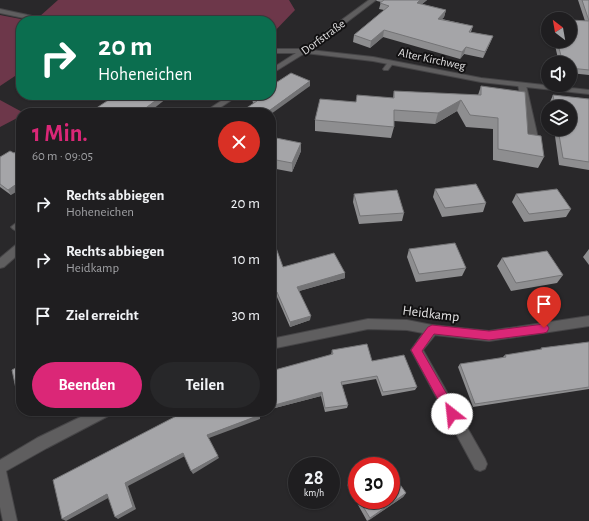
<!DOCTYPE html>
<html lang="de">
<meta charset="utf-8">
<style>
:root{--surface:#1f1e20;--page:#272729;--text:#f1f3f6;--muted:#a1a2a5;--line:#3c3c3e;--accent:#db2777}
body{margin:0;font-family:"Alegreya Sans",sans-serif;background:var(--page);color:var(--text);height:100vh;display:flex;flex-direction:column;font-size:15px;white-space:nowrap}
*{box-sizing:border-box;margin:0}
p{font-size:13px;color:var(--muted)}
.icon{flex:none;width:22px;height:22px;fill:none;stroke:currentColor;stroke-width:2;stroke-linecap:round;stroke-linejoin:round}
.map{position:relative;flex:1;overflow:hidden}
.drawer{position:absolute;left:16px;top:108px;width:260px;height:308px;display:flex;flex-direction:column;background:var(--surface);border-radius:16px;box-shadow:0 1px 3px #0004,0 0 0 1px var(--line)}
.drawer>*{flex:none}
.guide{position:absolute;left:16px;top:16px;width:260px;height:84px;border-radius:16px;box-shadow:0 1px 3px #0004,0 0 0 1px var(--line);background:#0b6e4f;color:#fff;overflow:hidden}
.needle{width:26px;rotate:329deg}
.fabs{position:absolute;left:541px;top:12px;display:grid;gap:8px}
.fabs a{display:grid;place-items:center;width:36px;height:36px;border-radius:50%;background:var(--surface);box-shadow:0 1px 3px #0004,0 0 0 1px var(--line);font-size:20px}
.speed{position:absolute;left:288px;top:457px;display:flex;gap:8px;font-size:20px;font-weight:700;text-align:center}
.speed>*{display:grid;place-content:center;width:52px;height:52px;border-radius:50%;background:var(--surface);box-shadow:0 1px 3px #0004,0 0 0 1px var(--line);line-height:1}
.speed small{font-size:10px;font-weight:400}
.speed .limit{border:6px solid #d22;background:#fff;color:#111}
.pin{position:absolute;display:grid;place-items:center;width:34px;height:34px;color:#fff;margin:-41px -17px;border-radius:50% 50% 50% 0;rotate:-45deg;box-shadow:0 0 4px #0007}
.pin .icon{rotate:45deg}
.me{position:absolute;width:44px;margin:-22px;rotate:331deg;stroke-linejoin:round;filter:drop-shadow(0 0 3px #0008)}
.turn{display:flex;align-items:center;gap:14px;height:84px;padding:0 16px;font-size:18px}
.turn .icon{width:52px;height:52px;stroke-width:2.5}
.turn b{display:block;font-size:28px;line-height:34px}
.round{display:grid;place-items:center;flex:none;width:42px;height:42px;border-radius:21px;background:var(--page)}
.headline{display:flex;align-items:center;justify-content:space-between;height:68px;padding:0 16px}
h1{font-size:24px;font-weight:600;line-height:30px;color:var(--accent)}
.action{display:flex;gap:8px;margin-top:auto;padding:8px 16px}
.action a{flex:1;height:46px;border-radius:24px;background:var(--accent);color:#fff;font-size:16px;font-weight:600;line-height:46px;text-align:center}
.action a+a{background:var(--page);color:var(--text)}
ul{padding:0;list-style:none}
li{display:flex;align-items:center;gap:12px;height:56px;padding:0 16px}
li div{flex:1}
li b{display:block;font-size:15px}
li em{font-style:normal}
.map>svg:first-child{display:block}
.green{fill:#6d374a}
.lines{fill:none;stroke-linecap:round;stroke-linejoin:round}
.lane-casing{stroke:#464547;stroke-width:2}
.street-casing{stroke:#464547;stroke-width:2}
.lane{fill:#5f5e5f;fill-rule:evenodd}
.street{fill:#5f5e5f;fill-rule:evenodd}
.wall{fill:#8e8e90}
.shaded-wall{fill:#747476}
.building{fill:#a5a5a8;stroke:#747476}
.route{fill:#db2777;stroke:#8e194d}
.labels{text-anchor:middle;stroke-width:4;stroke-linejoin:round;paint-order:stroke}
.far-street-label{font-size:12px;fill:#e1e0e1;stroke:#121112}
.street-label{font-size:14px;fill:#e1e0e1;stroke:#121112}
</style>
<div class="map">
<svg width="589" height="521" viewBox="0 0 589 521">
<rect width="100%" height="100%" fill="#29282a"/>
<!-- green -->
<path class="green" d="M58,0H289L295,10L271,35V21H63L39,17Z
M0,15L31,21H21V72L0,86Z
M0,100L24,113H21V116L0,127Z"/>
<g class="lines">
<!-- lane casing -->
<g class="lane-casing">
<path id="lane" d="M389,61L394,62L388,70H384L383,69Z
M519,83H522L526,85L538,138L537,140L534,141L530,138L518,85Z
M16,223L21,225V234L13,229L11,227Z"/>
</g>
<!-- street casing -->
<g class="street-casing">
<path id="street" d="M369,0H376L310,50L373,57L481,78L589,90V94L481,82L373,61L305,53L271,74V69L296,53H271V49H302Z
M0,9L46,19L49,21H38L0,13Z
M230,95H239L212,113H203Z
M21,242V252L4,267L0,268V258L18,243Z
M589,316V326L489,341L435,335L423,350L485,459L487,464L485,469L480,471L475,469L411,350L423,333L407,330L368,329L271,349V339L368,319L407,320L432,325L489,331Z
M93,411H112L110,415L47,448L6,471L17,521H3L0,507V460L37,438Z"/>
</g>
<!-- lane -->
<use href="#lane" class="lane"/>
<!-- street -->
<use href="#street" class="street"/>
</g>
<!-- wall -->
<path class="wall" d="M376,0H427L422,4L446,10L444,17L442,19L473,26L471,32L493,36L490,43L483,58L464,54L460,59L383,37L370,48L353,42L354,35L384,10L379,9L381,2L377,1Z
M578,0H589V75L570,73V63H559L554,41H570L585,21Z
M310,86L253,103L252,99Z
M481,86L528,134L544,157L538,168L493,160V129L466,127L457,111L435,124L394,121V127L391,138L315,131V120L356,102L393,98L394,91L478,95Z
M553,95L589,99V170L559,165L554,129H570V107H550V102Z
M271,137L301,143V151L292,172L271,168Z
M14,153L11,195L0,187V157Z
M435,189L486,203L483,212L442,217L433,197Z
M354,194L404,213L402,221L359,224L353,202Z
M516,194L571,209L566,217L524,222L512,202Z
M409,249L466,268L462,276L416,282L407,257Z
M589,249V265L583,257Z
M502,258L563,275L557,283L511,291L497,266Z
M283,267L345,278L299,291L310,320L290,327L277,297L271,299Z
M589,342V389L473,407L458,367L460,364L502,358L505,355L540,350L541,348Z
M332,350L372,361L417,387L415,390L382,396L376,379L342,385L348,405L347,408L325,412L321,396L271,409V371L331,355Z
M357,475V500H391L406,493L403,497L367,521L347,485L348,481Z"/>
<!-- shaded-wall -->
<path class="shaded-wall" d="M420,0H427L416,9L417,3Z
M446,10L444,17L436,25L438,19Z
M384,30L383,37L370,48L371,41Z
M493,36L490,43L483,58L485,52Z
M466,47L464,54L460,59L462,52Z
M310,81V86L271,114V113H266Z
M163,95H171L148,113H139Z
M461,100L457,111L435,124L438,113Z
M301,143V151L292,172V163Z
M21,181V189L11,195L8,190Z
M345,273V278L296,292L297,287Z
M277,292V297L271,299V294Z
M311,316L310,320L290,327V322Z
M322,392L321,396L271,409V406Z
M258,411H265L258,413Z
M260,415V419L209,438L207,435Z
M183,453L185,456L128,486L136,509L118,519L115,517L125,483Z
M218,456L219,458L193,474L191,471Z
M406,493L403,497L368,521L370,518Z
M107,494L110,497L66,521L62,519Z"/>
<!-- building -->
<path class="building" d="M384,0H420L417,3L446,10L438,19L473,26L469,32L493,36L485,52L466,47L462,52L384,30L371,41L354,35L389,6L380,3Z
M582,0H589V70L570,68V63H563L557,41H570V20L589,21Z
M291,73L310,81L266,113H239L257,101L252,99L258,95H271V86Z
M481,86L525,92L528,134L541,136L544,157L498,149V118L470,115L461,100L438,113L394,110V127L315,120L320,99L356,102L357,95L394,98V91L481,95Z
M116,95L118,96L120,95H163L139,113H89Z
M553,95L589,99V162L563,158L558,129H570V107H555Z
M81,111L84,113H78Z
M271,137L301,143L292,163L271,159Z
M21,149V181L8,190L0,184V157L10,151L14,153Z
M476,184L486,203L445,208L435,189Z
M557,189L571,209L529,214L516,194Z
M397,190L404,213L360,216L354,194Z
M455,243L466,268L419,274L409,249Z
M275,245L283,267L334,253L345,273L297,287L311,316L290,322L277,292L271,294V246Z
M547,251L563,275L516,283L502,258Z
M589,342V387L475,404L460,364L506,357L505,355L542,349L541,348Z
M367,344L372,361L404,355L417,387L383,392L377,376L341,382L348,405L325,408L322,392L271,406V371L333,354L332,350Z
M21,365V397L18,398L12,370Z
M186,411H258L260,415L207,435L218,456L191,471L183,453L125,483L133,507L115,517L107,494L62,519L53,480Z
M382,459L387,466H372Z
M391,472L406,493L370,518L359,500H391Z
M357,475V496L348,481Z"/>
<!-- route -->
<path class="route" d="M544,324L547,325L549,328L547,332L544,333L489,340L434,334L422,351L456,410L457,414L456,418L452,419L448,418L411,350L428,327L432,325L489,331Z"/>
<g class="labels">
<!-- far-street labels -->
<g class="far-street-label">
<text transform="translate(323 37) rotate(-36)" y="4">Dorfstraße</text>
<text transform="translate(432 59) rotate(12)" y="4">Alter Kirchweg</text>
</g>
<!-- street labels -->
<g class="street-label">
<text transform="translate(431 313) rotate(7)" y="5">Heidkamp</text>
</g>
</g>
</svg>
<div class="fabs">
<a><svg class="needle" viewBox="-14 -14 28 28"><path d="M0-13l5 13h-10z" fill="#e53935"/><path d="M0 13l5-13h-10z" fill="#a1a2a5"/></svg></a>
<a><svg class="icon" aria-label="sound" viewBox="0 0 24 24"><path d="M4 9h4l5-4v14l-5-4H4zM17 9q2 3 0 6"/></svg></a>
<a><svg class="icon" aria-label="layers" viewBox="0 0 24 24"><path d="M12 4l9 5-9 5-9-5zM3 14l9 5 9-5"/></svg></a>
</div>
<div class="speed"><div>28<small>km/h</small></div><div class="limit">30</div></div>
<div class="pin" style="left:544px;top:328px;background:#d93025"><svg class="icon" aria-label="arrive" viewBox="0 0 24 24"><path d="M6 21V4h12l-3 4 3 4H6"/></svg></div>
<svg class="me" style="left:452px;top:414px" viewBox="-20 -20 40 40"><circle r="19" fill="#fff"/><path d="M0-13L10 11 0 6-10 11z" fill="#db2777"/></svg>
<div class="guide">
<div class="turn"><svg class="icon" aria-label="right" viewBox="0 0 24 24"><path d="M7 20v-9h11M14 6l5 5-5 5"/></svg><div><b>20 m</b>Hoheneichen</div></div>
</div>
<section class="drawer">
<div class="headline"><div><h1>1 Min.</h1><p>60 m · 09:05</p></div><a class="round" style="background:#d93025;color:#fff"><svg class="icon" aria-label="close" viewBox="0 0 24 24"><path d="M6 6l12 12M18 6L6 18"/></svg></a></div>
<ul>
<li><svg class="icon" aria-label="right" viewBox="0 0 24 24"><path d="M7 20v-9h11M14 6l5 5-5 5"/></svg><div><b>Rechts abbiegen</b><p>Hoheneichen</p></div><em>20 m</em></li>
<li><svg class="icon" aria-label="right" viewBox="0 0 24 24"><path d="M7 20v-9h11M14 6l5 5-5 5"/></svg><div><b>Rechts abbiegen</b><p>Heidkamp</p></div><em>10 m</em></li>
<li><svg class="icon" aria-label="arrive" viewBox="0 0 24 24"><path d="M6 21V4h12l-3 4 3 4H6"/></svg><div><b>Ziel erreicht</b></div><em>30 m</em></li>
</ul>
<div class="action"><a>Beenden</a><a>Teilen</a></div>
</section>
</div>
